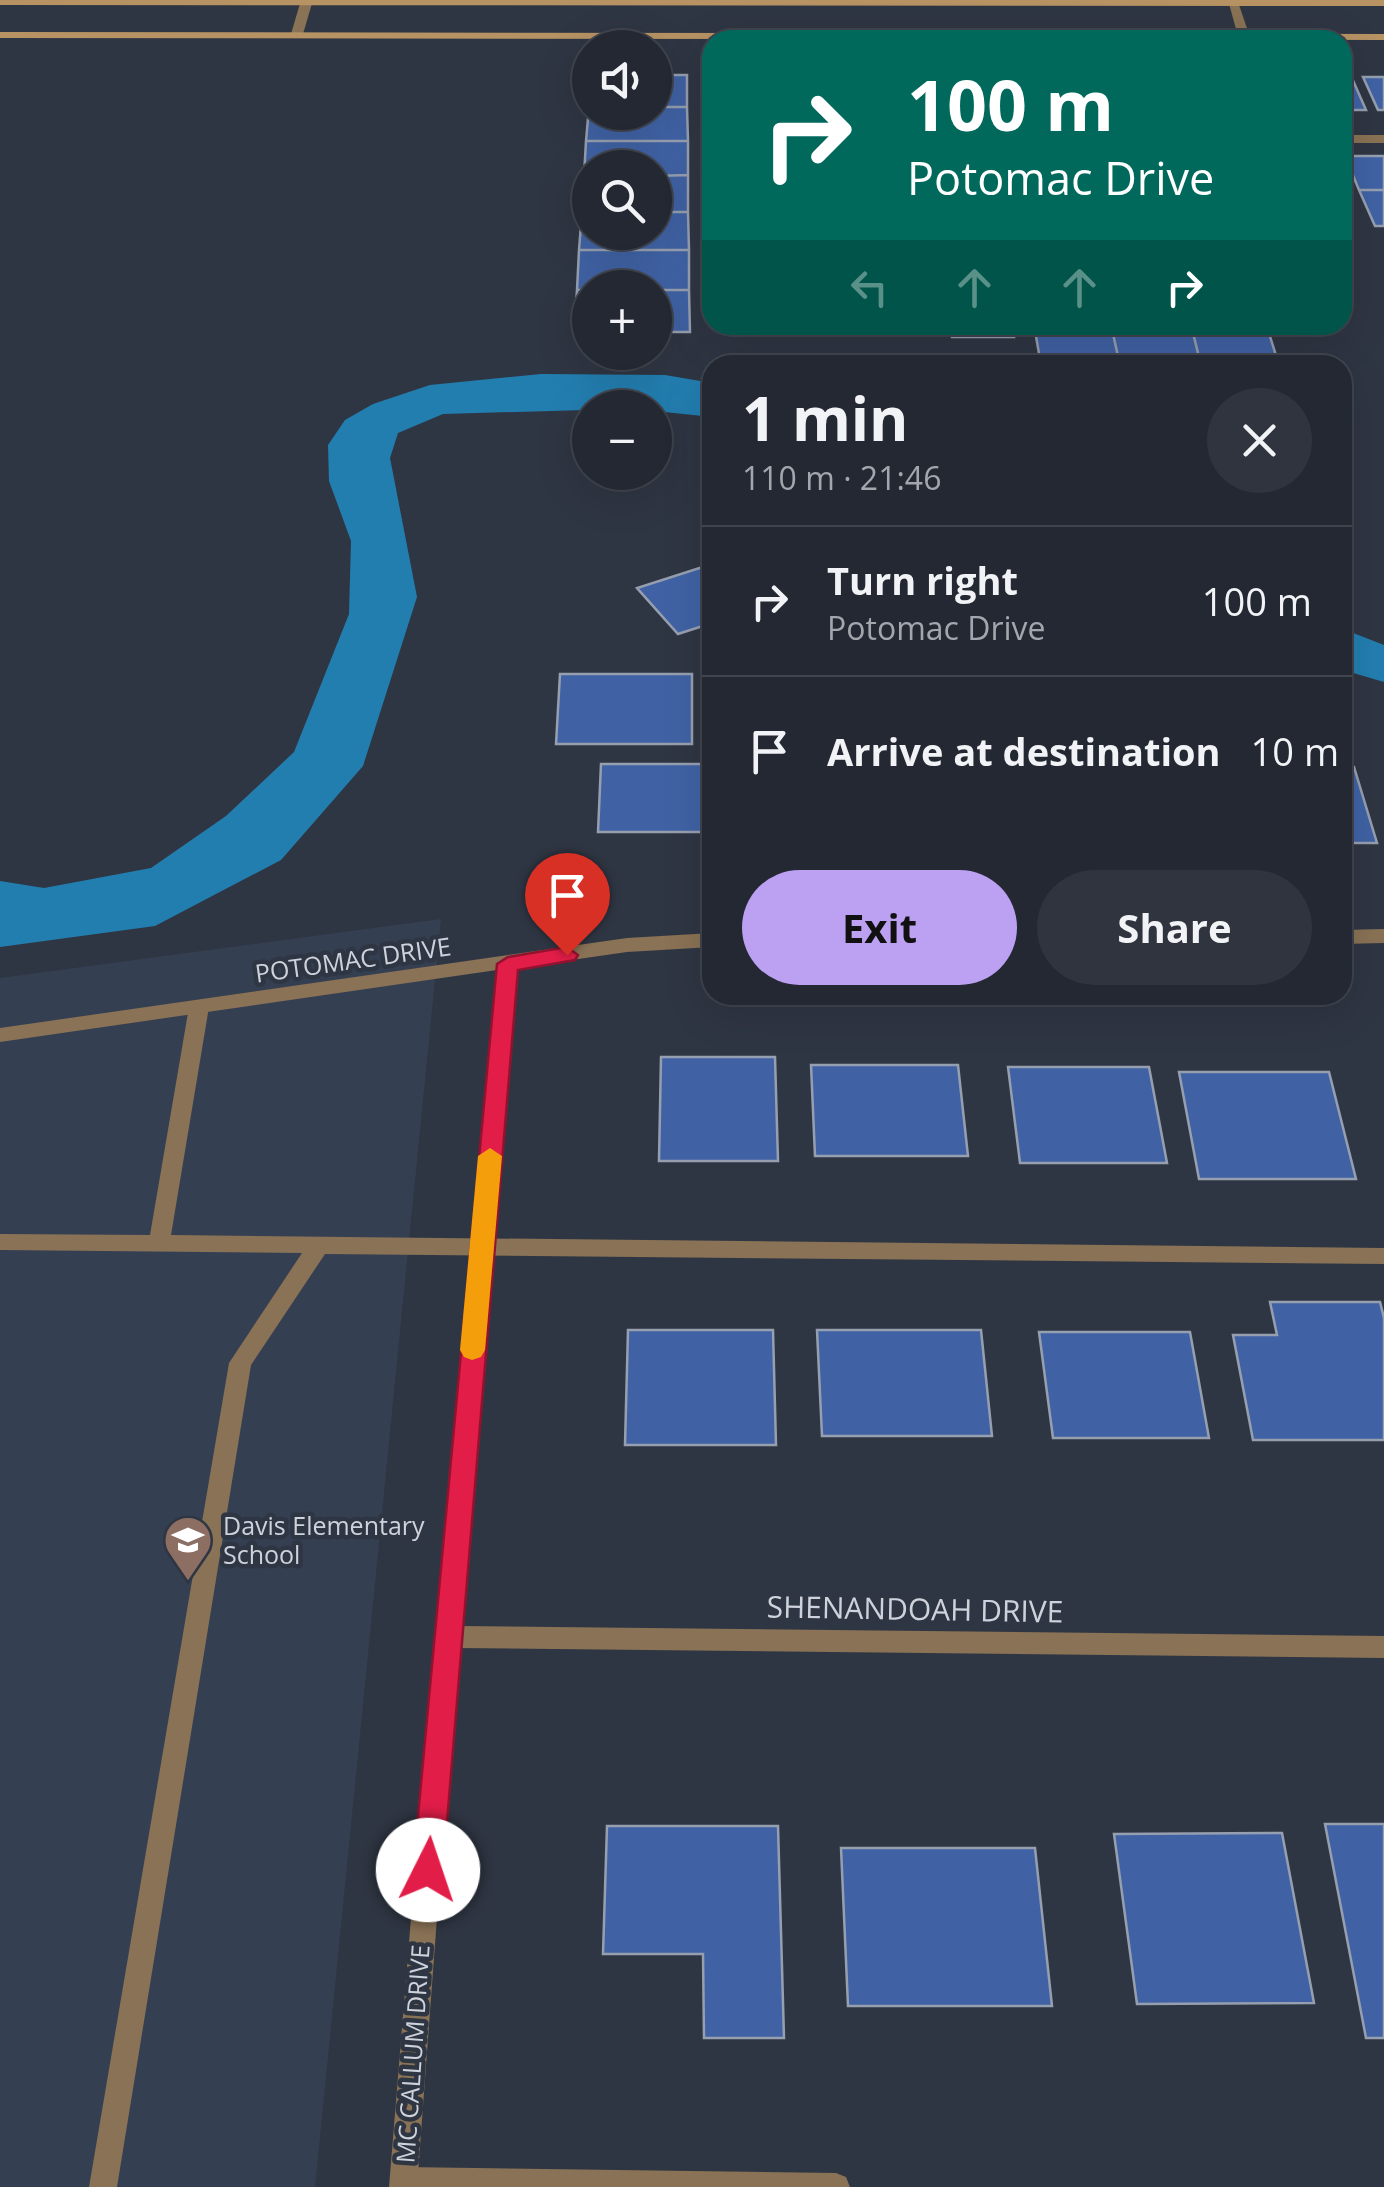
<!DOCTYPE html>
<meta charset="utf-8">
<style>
:root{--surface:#232832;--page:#2f343e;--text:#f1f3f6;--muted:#a3a6ac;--line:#40444d;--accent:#bca0f2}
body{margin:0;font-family:"Open Sans",sans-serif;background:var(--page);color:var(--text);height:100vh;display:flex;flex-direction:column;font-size:38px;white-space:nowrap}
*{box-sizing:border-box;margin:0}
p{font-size:32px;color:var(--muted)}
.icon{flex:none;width:55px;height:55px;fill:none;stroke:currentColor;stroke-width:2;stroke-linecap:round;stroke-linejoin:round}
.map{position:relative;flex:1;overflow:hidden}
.side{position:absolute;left:702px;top:355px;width:650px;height:650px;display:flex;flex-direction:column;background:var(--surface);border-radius:30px;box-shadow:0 10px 40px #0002,0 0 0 2px var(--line)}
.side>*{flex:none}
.hud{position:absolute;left:702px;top:30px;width:650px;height:305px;border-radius:30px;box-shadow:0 10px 40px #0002,0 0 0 2px var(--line);background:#00695c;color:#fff;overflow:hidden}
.fabs{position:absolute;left:572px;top:30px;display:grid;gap:20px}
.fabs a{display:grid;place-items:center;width:100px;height:100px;border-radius:50%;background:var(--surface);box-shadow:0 10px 40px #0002,0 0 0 2px var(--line);font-size:50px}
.pin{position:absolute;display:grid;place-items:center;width:85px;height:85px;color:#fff;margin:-102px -42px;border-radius:50% 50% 50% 0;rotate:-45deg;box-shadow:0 0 10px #0007}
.pin .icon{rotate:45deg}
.me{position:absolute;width:110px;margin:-55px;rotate:4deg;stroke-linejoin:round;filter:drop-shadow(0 0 8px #0008)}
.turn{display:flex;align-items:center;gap:35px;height:210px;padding:0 40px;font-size:45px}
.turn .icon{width:130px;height:130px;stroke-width:2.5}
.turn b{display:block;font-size:70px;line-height:85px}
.lanes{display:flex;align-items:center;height:95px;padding:0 40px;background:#0003;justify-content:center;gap:50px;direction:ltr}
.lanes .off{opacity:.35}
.round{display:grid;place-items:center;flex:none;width:105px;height:105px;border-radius:52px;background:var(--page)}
.summary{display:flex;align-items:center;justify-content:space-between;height:170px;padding:0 40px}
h1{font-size:60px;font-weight:700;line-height:75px}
.primary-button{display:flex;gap:20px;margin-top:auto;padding:20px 40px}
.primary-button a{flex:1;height:115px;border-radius:60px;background:var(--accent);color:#111;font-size:40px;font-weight:700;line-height:115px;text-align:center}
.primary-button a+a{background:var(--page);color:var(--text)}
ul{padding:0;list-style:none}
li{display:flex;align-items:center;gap:30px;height:150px;padding:0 40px;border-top:2px solid var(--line)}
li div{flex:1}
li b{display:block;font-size:38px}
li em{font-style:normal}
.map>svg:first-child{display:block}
.built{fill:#353f52}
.water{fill:#237eb0}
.building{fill:#4062a4;stroke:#969faf;stroke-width:2.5}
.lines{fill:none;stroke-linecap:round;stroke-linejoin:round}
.lane{fill:#897255;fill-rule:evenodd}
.street{fill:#897255;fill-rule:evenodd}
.secondary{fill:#b79364;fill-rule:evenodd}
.route{fill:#e11d48;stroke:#92132f;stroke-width:2.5}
.slow{fill:#f59e0b}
.labels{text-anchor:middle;stroke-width:9;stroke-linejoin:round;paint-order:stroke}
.street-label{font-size:25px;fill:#ced2db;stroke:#2f3643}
.poi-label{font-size:25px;fill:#ced2db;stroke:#2f3643;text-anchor:start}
.near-street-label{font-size:30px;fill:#ced2db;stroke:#2f3643}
</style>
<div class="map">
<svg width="1384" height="2187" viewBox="0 0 1384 2187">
<rect width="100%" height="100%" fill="#2f3643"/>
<!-- built -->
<path class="built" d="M441,919L315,2187H0V978Z"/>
<!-- water -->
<path class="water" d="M541,374L665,375L712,383V417L655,411V408L443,414L398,433L390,458L417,597L363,766L281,860L155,926L0,947V881L44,888L151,868L226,816L294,752L349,614L351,541L329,481L328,445L345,420L373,404L430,385Z
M1343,629L1384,645V682L1343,670Z"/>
<!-- building -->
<path class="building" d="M1342,69H1348L1366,110H1342Z
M655,75H687V107H655Z
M1363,77H1384V110H1378Z
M589,107L590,112H655V107H687L688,141H586Z
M586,141H688V175L655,176V168H590V176H584Z
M1345,156H1384V190H1359Z
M688,175V212H655V176Z
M584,176H590V212H582Z
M1359,190H1384V226H1375Z
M582,212H590V232H655V212H688L689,250H579Z
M579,250H689V290H577Z
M577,290H590V332H574Z
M655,290H689L690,332H655Z
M873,325H935L936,334H874Z
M950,325H1012L1014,337H952Z
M1034,325H1111L1120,365H1041Z
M1111,325H1191L1201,365H1120Z
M1192,329L1268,330L1279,365H1201Z
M712,564V623L678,634L637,588Z
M560,674H692V744H556Z
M601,764H712V832H598Z
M1342,767H1354L1377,843H1342Z
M661,1057H775L778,1161H659Z
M811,1065H958L968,1156H815Z
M1008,1067H1149L1167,1163H1020Z
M1179,1072H1329L1356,1179H1199Z
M1270,1302H1380L1384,1318V1440H1253L1233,1335H1277Z
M628,1330H773L776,1445H625Z
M817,1330H981L992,1436H822Z
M1039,1332H1190L1209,1438H1053Z
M1325,1824H1384V2038H1366Z
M607,1826H778L784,2038H704L703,1954H603Z
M1282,1833L1314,2003L1137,2004L1114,1834Z
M841,1848H1035L1052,2006H848Z"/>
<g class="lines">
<!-- lane -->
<path class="lane" d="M199,1000L209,1007L171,1235L1384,1248V1264L325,1254L251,1365L117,2187H89L229,1363L302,1253L0,1250V1234L150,1235L189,1007Z
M404,2167L836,2173L846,2177L850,2187H392L390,2181L394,2171Z"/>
<!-- street -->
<path class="street" d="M301,0H313L303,34L297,37L291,34Z
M1228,0L1238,2L1251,40H1239Z
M1342,135H1384V143H1342Z
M1384,929V943L1342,944V930Z
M712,933V947L627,952L516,968L459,1626L1384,1636V1658L457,1648L417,2187H389L434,1637L497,970L0,1042V1028L627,938Z"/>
<!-- secondary -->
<path class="secondary" d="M0,0H1384V6L0,5Z
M0,32L1384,34V40L0,38Z"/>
</g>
<!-- route -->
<path class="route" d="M567,947L578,955L575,960L518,970L443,1870L438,1880L428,1884L417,1880L413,1870L497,964L508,957Z"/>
<!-- slow -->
<path class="slow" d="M490,1148L502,1156L485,1350L481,1357L472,1360L464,1357L460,1350L478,1156Z"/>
<!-- icons -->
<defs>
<g id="school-pin" transform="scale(2.5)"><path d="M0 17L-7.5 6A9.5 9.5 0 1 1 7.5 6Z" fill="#8d6e63" stroke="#2f3643"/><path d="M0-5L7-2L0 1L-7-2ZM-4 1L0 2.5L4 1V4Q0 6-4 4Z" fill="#fff"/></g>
</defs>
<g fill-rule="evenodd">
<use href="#school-pin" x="188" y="1540"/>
</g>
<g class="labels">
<!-- street labels -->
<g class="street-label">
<text transform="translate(353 960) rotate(-8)" y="9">POTOMAC DRIVE</text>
<text transform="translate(413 2054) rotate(-86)" y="9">MC CALLUM DRIVE</text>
</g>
<!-- poi labels -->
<g class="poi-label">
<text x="223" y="1535">Davis Elementary<tspan x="223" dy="29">School</tspan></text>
</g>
<!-- near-street labels -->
<g class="near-street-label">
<text transform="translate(915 1610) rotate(1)" y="10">SHENANDOAH DRIVE</text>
</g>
</g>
</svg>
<div class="fabs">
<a><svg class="icon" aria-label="sound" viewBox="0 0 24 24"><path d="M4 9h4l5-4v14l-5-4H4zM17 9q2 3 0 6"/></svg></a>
<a><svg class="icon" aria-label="search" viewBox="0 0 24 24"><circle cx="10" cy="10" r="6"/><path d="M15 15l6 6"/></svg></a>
<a>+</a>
<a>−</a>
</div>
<div class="pin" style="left:567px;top:955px;background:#d93025"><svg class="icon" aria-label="arrive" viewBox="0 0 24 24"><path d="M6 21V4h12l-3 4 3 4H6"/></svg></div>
<svg class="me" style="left:428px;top:1870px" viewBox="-20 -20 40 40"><circle r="19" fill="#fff"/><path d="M0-13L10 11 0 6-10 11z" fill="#e11d48"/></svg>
<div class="hud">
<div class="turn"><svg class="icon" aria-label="right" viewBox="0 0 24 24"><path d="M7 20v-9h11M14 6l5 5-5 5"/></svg><div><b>100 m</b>Potomac Drive</div></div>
<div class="lanes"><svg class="icon off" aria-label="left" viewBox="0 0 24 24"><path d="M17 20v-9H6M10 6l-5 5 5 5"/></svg><svg class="icon off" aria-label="ahead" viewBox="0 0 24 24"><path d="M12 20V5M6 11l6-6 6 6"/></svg><svg class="icon off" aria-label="ahead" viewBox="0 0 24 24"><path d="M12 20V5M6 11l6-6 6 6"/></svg><svg class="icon" aria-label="right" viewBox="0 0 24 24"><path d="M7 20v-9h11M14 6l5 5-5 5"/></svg></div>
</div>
<section class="side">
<div class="summary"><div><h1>1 min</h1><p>110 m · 21:46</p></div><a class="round"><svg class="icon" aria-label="close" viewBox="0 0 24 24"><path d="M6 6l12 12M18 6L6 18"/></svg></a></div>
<ul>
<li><svg class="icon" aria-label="right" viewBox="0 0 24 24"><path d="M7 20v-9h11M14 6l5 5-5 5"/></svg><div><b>Turn right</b><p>Potomac Drive</p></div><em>100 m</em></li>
<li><svg class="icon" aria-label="arrive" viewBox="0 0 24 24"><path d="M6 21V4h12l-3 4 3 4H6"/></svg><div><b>Arrive at destination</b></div><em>10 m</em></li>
</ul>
<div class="primary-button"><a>Exit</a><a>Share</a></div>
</section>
</div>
